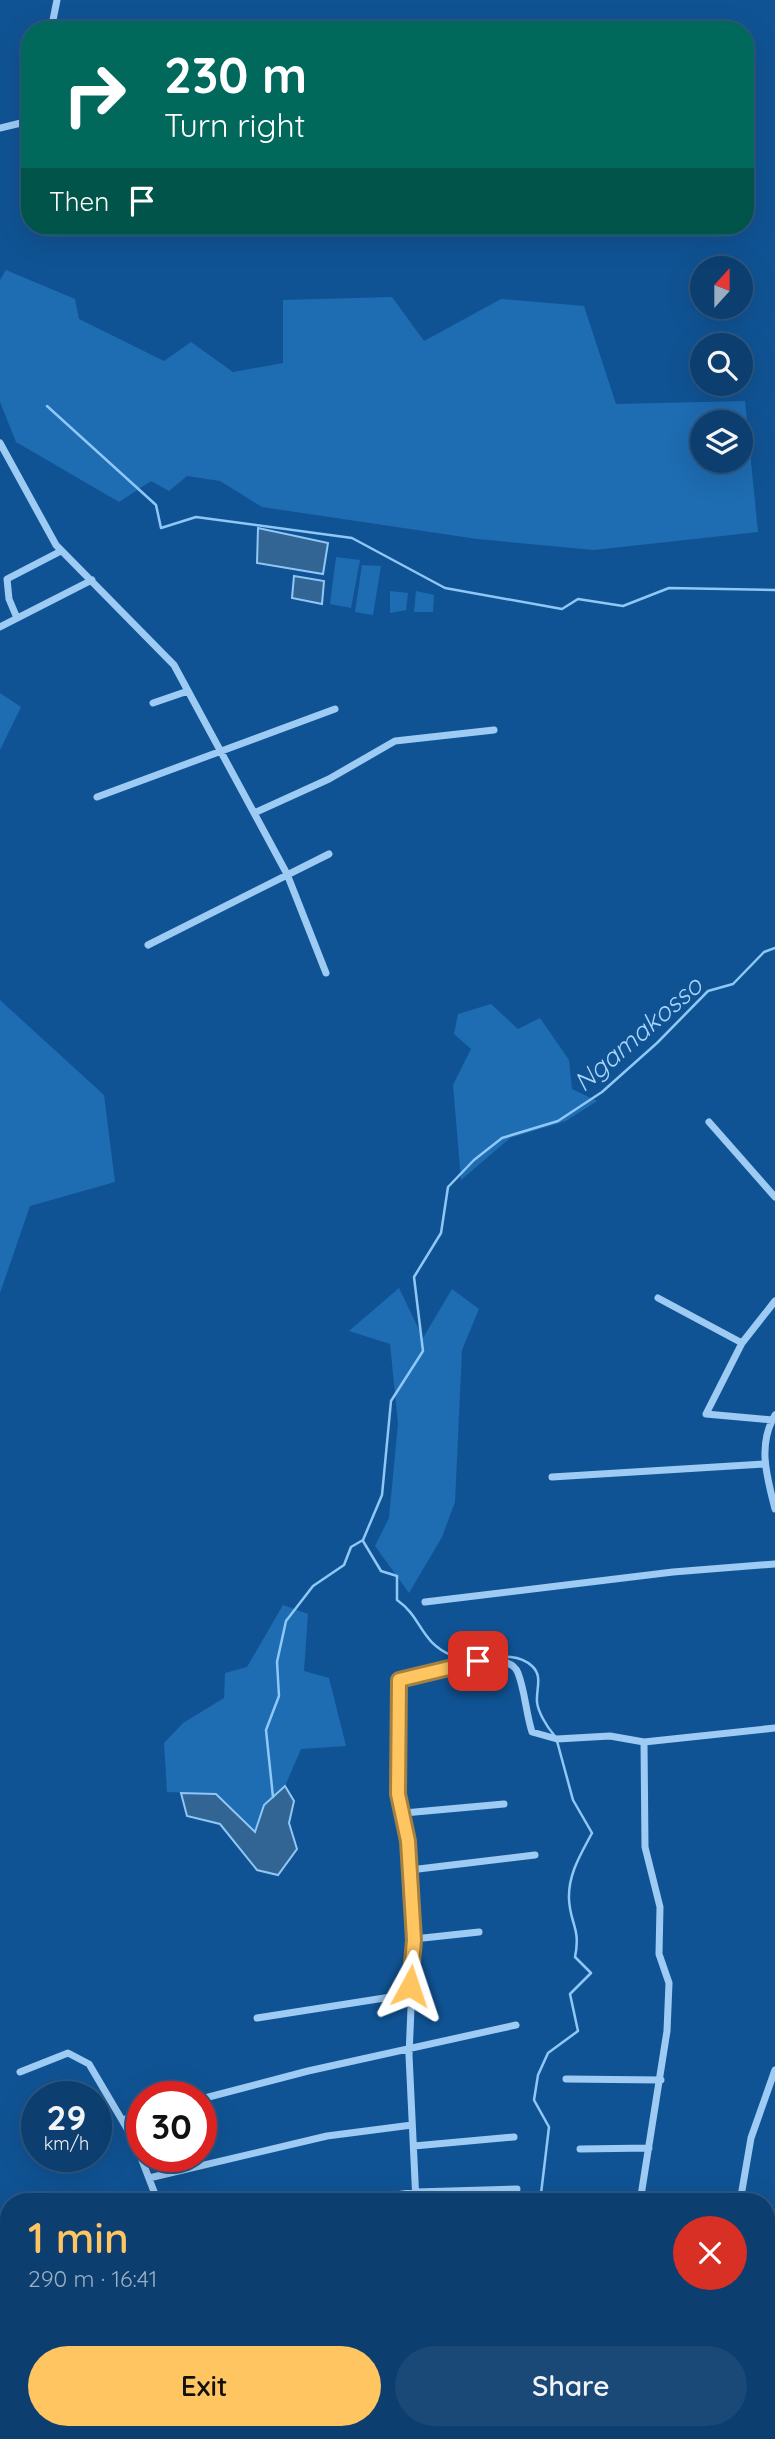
<!DOCTYPE html>
<meta charset="utf-8">
<style>
:root{--surface:#0c3e6f;--page:#1a4977;--text:#f1f3f6;--muted:#9aaec3;--line:#2c5782;--accent:#ffc560}
body{margin:0;font-family:Quicksand,sans-serif;background:var(--page);color:var(--text);height:100vh;display:flex;flex-direction:column;font-size:26px;white-space:nowrap}
*{box-sizing:border-box;margin:0}
p{font-size:23px;color:var(--muted)}
.icon{flex:none;width:38px;height:38px;fill:none;stroke:currentColor;stroke-width:2;stroke-linecap:round;stroke-linejoin:round}
.map{position:relative;flex:1;overflow:hidden}
.drawer{position:absolute;left:0px;top:2193px;width:775px;height:247px;display:flex;flex-direction:column;background:var(--surface);border-radius:28px 28px 0 0;box-shadow:0 7px 28px #0002,0 0 0 2px var(--line)}
.drawer>*{flex:none}
.top-card{position:absolute;left:21px;top:21px;width:733px;height:214px;border-radius:28px;box-shadow:0 7px 28px #0002,0 0 0 2px var(--line);background:#00695c;color:#fff;overflow:hidden}
.needle{width:46px;rotate:21deg}
.fabs{position:absolute;left:690px;top:256px;display:grid;gap:14px}
.fabs a{display:grid;place-items:center;width:63px;height:63px;border-radius:50%;background:var(--surface);box-shadow:0 7px 28px #0002,0 0 0 2px var(--line);font-size:35px}
.speed{position:absolute;left:21px;top:2081px;display:flex;gap:14px;font-size:35px;font-weight:700;text-align:center}
.speed>*{display:grid;place-content:center;width:91px;height:91px;border-radius:50%;background:var(--surface);box-shadow:0 7px 28px #0002,0 0 0 2px var(--line);line-height:1}
.speed small{font-size:18px;font-weight:400}
.speed .limit{border:10px solid #d22;background:#fff;color:#111}
.pin{position:absolute;display:grid;place-items:center;width:60px;height:60px;color:#fff;margin:-30px;border-radius:14px;box-shadow:0 4px 10px #0006}
.me{position:absolute;width:77px;margin:-38px;rotate:5deg;stroke-linejoin:round;filter:drop-shadow(0 0 5px #0008)}
.turn{display:flex;align-items:center;gap:24px;height:147px;padding:0 28px;font-size:32px}
.turn .icon{width:91px;height:91px;stroke-width:2.5}
.turn b{display:block;font-size:49px;line-height:60px}
.then{display:flex;align-items:center;height:66px;padding:0 28px;background:#0003;gap:14px;font-size:26px}
.round{display:grid;place-items:center;flex:none;width:74px;height:74px;border-radius:37px;background:var(--page)}
.overview{display:flex;align-items:center;justify-content:space-between;height:119px;padding:0 28px}
h1{font-size:42px;font-weight:600;line-height:52px;color:var(--accent)}
.action{display:flex;gap:14px;margin-top:auto;padding:14px 28px}
.action a{flex:1;height:80px;border-radius:42px;background:var(--accent);color:#111;font-size:28px;font-weight:600;line-height:80px;text-align:center}
.action a+a{background:var(--page);color:var(--text)}
.map>svg:first-child{display:block}
.green{fill:#1e6cb2;fill-rule:evenodd}
.water{fill:#336594;stroke:#8fc7f7;stroke-width:2}
.lines{fill:none;stroke-linecap:round;stroke-linejoin:round}
.stream{stroke:#8fc7f7;stroke-width:2.5}
.street{stroke:#9dcbf4;stroke-width:7}
.primary{stroke:#eaf4ff;stroke-width:14}
.route-casing{stroke:#a6803e;stroke-width:18}
.route{stroke:#ffc560;stroke-width:12}
.labels{text-anchor:middle;stroke-width:7;stroke-linejoin:round;paint-order:stroke}
.water-label{font-size:26px;font-style:italic;fill:#aad5fb;stroke:#105394}
</style>
<div class="map">
<svg width="775" height="2439" viewBox="0 0 775 2439">
<rect width="100%" height="100%" fill="#105394"/>
<!-- green -->
<path class="green" d="M6,270L75,299L79,319L164,361L191,342L233,372L283,363V300L392,297L424,341L501,299L584,306L616,404L745,401L758,532L594,550L477,539L262,507L220,481L187,476L169,491L151,481L119,502L16,442L0,402V280ZM702,422H740V460H702Z
M336,557L360,560L351,608L330,604Z
M362,565L381,566L373,615L355,612Z
M390,591L408,593L406,610L390,613Z
M416,591L434,595L433,612H414Z
M0,693L21,707L0,750Z
M0,1000L104,1095L115,1182L30,1206L0,1293Z
M491,1004L518,1029L540,1018L569,1060L572,1089L597,1101L566,1121L510,1138L461,1180L453,1085L471,1049L454,1034L458,1014Z
M399,1288L423,1338L452,1289L479,1309L462,1350L455,1502L442,1537L409,1593L375,1546L389,1518L398,1423L390,1344L349,1331Z
M283,1605L308,1614L304,1671L329,1678L346,1746L301,1749L285,1786L264,1805L255,1833L216,1794L167,1792L164,1743L183,1723L224,1698L225,1673L247,1667Z"/>
<!-- water -->
<path class="water" d="M258,528L328,543L323,574L257,563Z
M294,576L324,581L322,604L292,598Z
M285,1786L294,1801L289,1823L297,1849L278,1875L257,1870L220,1824L187,1816L181,1793L216,1794L255,1832L264,1805Z"/>
<g class="lines">
<!-- stream -->
<path class="stream" d="M47,406L156,505L161,528L196,517L352,538L445,588L562,609L578,599L623,606L669,588L775,590
M363,1541L381,1571L397,1576V1600C423,1618 419,1642 453,1656C476,1666 510,1646 532,1666C543,1676 536,1689 537,1702C538,1712 547,1727 554,1735
M273,1797L266,1730L279,1696L277,1662L286,1621L313,1586L344,1565L351,1547L363,1540L382,1495L391,1401L423,1351L414,1277L441,1233L448,1187L474,1160L502,1138L558,1121L602,1092L657,1043L708,991L733,984L764,952L775,948
M540,2202L549,2127L534,2100L538,2075L548,2053L578,2031L570,1994L591,1973L575,1957C581,1928 570,1924 569,1899C568,1874 581,1854 592,1833L573,1800L557,1741"/>
<!-- street -->
<path class="street" d="M51,30L57,0
M0,128L25,122L30,105
M0,443L56,545L174,665L287,874L326,973
M17,618L9,599L7,579L61,551
M0,627L92,580
M153,703L188,691
M97,797L335,709
M254,813L329,779L395,741L494,730
M148,945L329,854
M709,1122L775,1197
M658,1298L742,1343
M775,1415C757,1445 767,1477 775,1509
M772,1420L706,1414L742,1343L775,1301
M552,1477L765,1464
M425,1602L673,1572L775,1564
M644,1742L775,1728
M404,1813L504,1804
M410,1870L535,1855
M414,1939L479,1932
M257,2018L410,1994
M20,2072L68,2053L89,2064L122,2120L142,2114
M566,2079L661,2080
M201,2099L308,2071L516,2025
M122,2120L135,2142L158,2202
M414,2146L514,2137
M580,2149L649,2148
M149,2178L327,2136L412,2125
M349,2202L416,2192L517,2189
M416,2202L409,2055L414,1939L408,1841L398,1794L399,1680C422,1674 506,1643 518,1673C525,1691 526,1713 532,1732L557,1739L610,1736L644,1742L645,1847L660,1907L659,1954L669,1983L667,2031L640,2202
M740,2202L751,2138L775,2070
M0,2299L9,2317
M0,2324L9,2321
M49,2431L50,2439
M428,2431L430,2439
M110,2439L158,2431
M639,2439H647
M715,2439L716,2431"/>
<!-- primary -->
<path class="primary" d="M766,2356L775,2275
M758,2439L759,2431"/>
</g>
<g class="lines">
<!-- route casing -->
<g class="route-casing">
<path id="route" d="M410,1986L414,1940L408,1841L398,1794L399,1680L478,1661"/>
</g>
<!-- route -->
<use href="#route" class="route"/>
</g>
<g class="labels">
<!-- water labels -->
<g class="water-label">
<text transform="translate(638 1034) rotate(-41)" y="9">Ngamakosso</text>
</g>
</g>
</svg>
<div class="fabs">
<a><svg class="needle" viewBox="-14 -14 28 28"><path d="M0-13l5 13h-10z" fill="#e53935"/><path d="M0 13l5-13h-10z" fill="#9aaec3"/></svg></a>
<a><svg class="icon" aria-label="search" viewBox="0 0 24 24"><circle cx="10" cy="10" r="6"/><path d="M15 15l6 6"/></svg></a>
<a><svg class="icon" aria-label="layers" viewBox="0 0 24 24"><path d="M12 4l9 5-9 5-9-5zM3 14l9 5 9-5"/></svg></a>
</div>
<div class="speed"><div>29<small>km/h</small></div><div class="limit">30</div></div>
<div class="pin" style="left:478px;top:1661px;background:#d93025"><svg class="icon" aria-label="arrive" viewBox="0 0 24 24"><path d="M6 21V4h12l-3 4 3 4H6"/></svg></div>
<svg class="me" style="left:410px;top:1986px" viewBox="-20 -20 40 40"><path d="M0-17L14 15 0 8-14 15z" fill="#ffc560" stroke="#fff" stroke-width="4"/></svg>
<div class="top-card">
<div class="turn"><svg class="icon" aria-label="right" viewBox="0 0 24 24"><path d="M7 20v-9h11M14 6l5 5-5 5"/></svg><div><b>230 m</b>Turn right</div></div>
<div class="then">Then<svg class="icon" aria-label="arrive" viewBox="0 0 24 24"><path d="M6 21V4h12l-3 4 3 4H6"/></svg></div>
</div>
<section class="drawer">
<div class="overview"><div><h1>1 min</h1><p>290 m · 16:41</p></div><a class="round" style="background:#d93025;color:#fff"><svg class="icon" aria-label="close" viewBox="0 0 24 24"><path d="M6 6l12 12M18 6L6 18"/></svg></a></div>
<div class="action"><a>Exit</a><a>Share</a></div>
</section>
</div>
